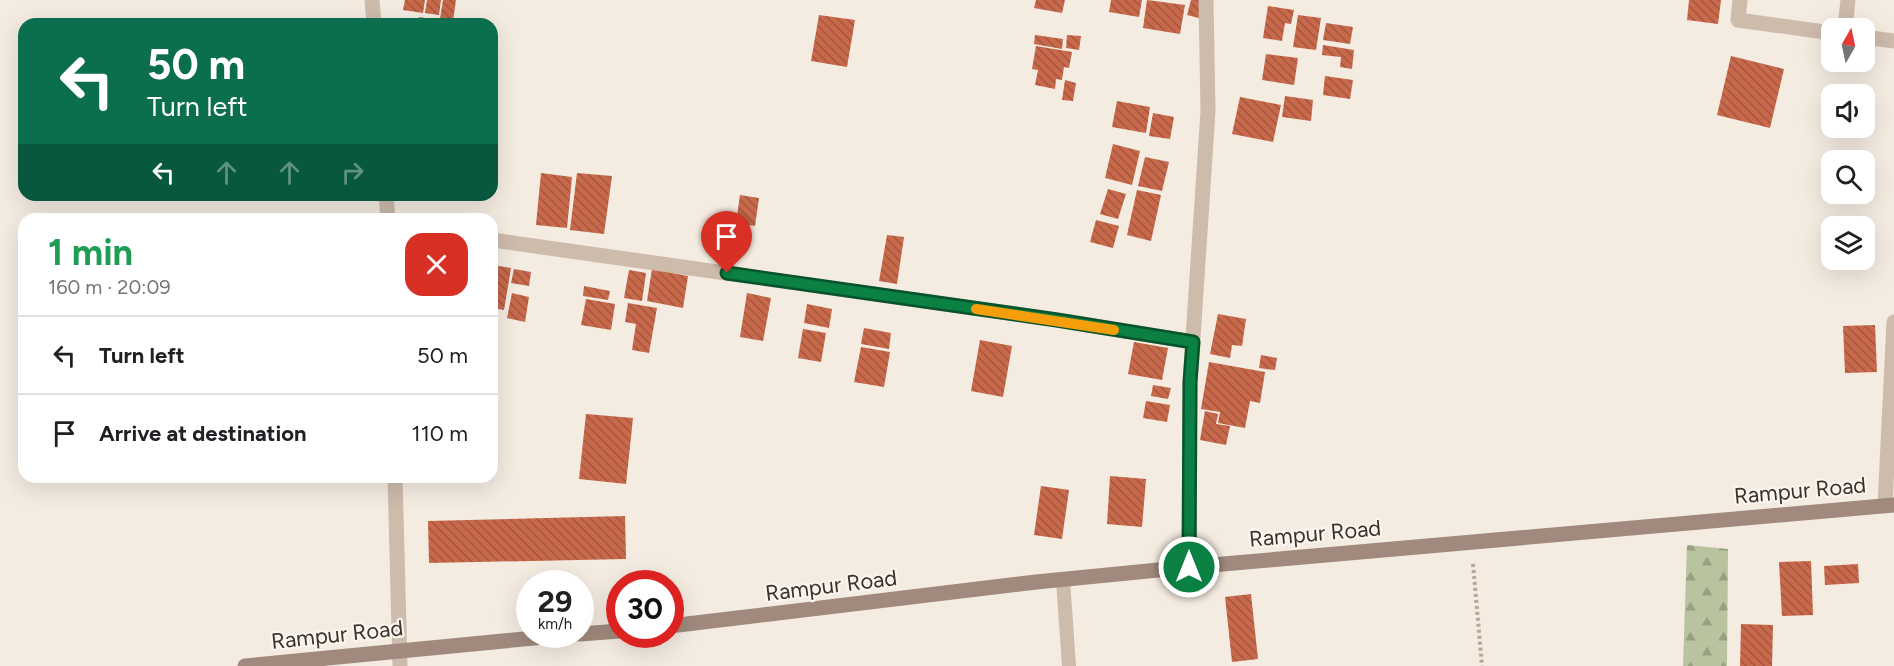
<!DOCTYPE html>
<meta charset="utf-8">
<style>
:root{--surface:#fff;--page:#f2f2f2;--text:#202124;--muted:#757577;--line:#e0e0e0}
body{margin:0;font-family:Figtree,sans-serif;background:var(--page);color:var(--text);height:100vh;display:flex;flex-direction:column;font-size:22px;white-space:nowrap}
*{box-sizing:border-box;margin:0}
p{font-size:20px;color:var(--muted)}
.icon{flex:none;width:33px;height:33px;fill:none;stroke:currentColor;stroke-width:2;stroke-linecap:round;stroke-linejoin:round}
.map{position:relative;flex:1;overflow:hidden}
.side{position:absolute;left:18px;top:213px;width:480px;height:270px;display:flex;flex-direction:column;background:var(--surface);border-radius:18px;box-shadow:0 6px 24px #0002}
.side>*{flex:none}
.top-card{position:absolute;left:18px;top:18px;width:480px;height:183px;border-radius:18px;box-shadow:0 6px 24px #0002;background:#0b6e4f;color:#fff;overflow:hidden}
.needle{width:39px;rotate:9deg}
.fabs{position:absolute;left:1821px;top:18px;display:grid;gap:12px}
.fabs a{display:grid;place-items:center;width:54px;height:54px;border-radius:12px;background:var(--surface);box-shadow:0 6px 24px #0002;font-size:30px}
.speed{position:absolute;left:516px;top:570px;display:flex;gap:12px;font-size:30px;font-weight:700;text-align:center}
.speed>*{display:grid;place-content:center;width:78px;height:78px;border-radius:50%;background:var(--surface);box-shadow:0 6px 24px #0002;line-height:1}
.speed small{font-size:15px;font-weight:400}
.speed .limit{border:9px solid #d22;background:#fff;color:#111}
.pin{position:absolute;display:grid;place-items:center;width:51px;height:51px;color:#fff;margin:-62px -26px;border-radius:50% 50% 50% 0;rotate:-45deg;box-shadow:0 0 6px #0007}
.pin .icon{rotate:45deg}
.me{position:absolute;width:66px;margin:-33px;rotate:0deg;stroke-linejoin:round;filter:drop-shadow(0 0 4px #0008)}
.turn{display:flex;align-items:center;gap:21px;height:126px;padding:0 30px;font-size:27px}
.turn .icon{width:78px;height:78px;stroke-width:2.5}
.turn b{display:block;font-size:42px;line-height:51px}
.lanes{display:flex;align-items:center;height:57px;padding:0 30px;background:#0003;justify-content:center;gap:30px;direction:ltr}
.lanes .off{opacity:.35}
.round{display:grid;place-items:center;flex:none;width:63px;height:63px;border-radius:18px;background:var(--page)}
.summary{display:flex;align-items:center;justify-content:space-between;height:102px;padding:0 30px}
h1{font-size:36px;font-weight:700;line-height:45px;color:#1e9e55}
ul{padding:0;list-style:none}
li{display:flex;align-items:center;gap:18px;height:78px;padding:0 30px;border-top:2px solid var(--line)}
li div{flex:1}
li b{display:block;font-size:22px}
li em{font-style:normal}
.map>svg:first-child{display:block}
.forest{fill:url(#forest-firs)}
.building{fill:url(#building-back-hatch)}
.lines{fill:none;stroke-linecap:round;stroke-linejoin:round}
.path{stroke:#b9a596;stroke-width:4;stroke-dasharray:3 3;stroke-linecap:butt}
.service{stroke:#cdbbac;stroke-width:14}
.minor{stroke:#cdbbac;stroke-width:15}
.secondary{stroke:#a18a7d;stroke-width:15}
.route-casing{stroke:#07532c;stroke-width:15}
.route{stroke:#0b8043;stroke-width:10}
.slow{stroke:#f59e0b;stroke-width:10}
.labels{text-anchor:middle;stroke-width:4.5;stroke-linejoin:round;paint-order:stroke}
.street-label{font-size:22px;fill:#3b302b;stroke:#fbf5ee}
</style>
<div class="map">
<svg width="1894" height="666" viewBox="0 0 1894 666">
<defs>
<pattern id="forest-firs" width="22" height="20" patternUnits="userSpaceOnUse" patternTransform="scale(1.5)"><rect width="22" height="20" fill="#b8c4a0"/><path d="M5 1l3.5 6h-7zM16 11l3.5 6h-7z" fill="#97a083"/></pattern>
<pattern id="building-back-hatch" width="6" height="6" patternUnits="userSpaceOnUse" patternTransform="scale(1.5)"><rect width="6" height="6" fill="#c8694b"/><path d="M-1 5l2 2M0 0l6 6M5-1l2 2" fill="none" stroke="#a4573f"/></pattern>
</defs>
<rect width="100%" height="100%" fill="#f4ebe1"/>
<!-- forest -->
<path class="forest" d="M1687,545L1728,549L1727,666H1683Z"/>
<!-- building -->
<path class="building" d="M405,0H425L423,13L403,10Z
M427,0H441L439,15L425,13Z
M443,0H456L453,21L440,19Z
M1036,0H1065L1062,13L1034,8Z
M1111,0H1142L1139,17L1109,12Z
M1147,0L1185,5L1180,34L1143,28Z
M1191,0H1203L1199,18L1187,15Z
M1689,0H1721L1718,24L1687,20Z
M1268,6L1294,10L1291,24L1285,23L1282,41L1263,38Z
M819,15L855,20L847,67L811,61Z
M1298,15L1321,18L1316,50L1293,47Z
M419,17L439,20L438,24H417Z
M1326,23L1353,27L1350,44L1323,40Z
M1035,35L1063,39L1062,49L1034,44Z
M1067,35L1081,36L1079,50L1066,48Z
M1323,45L1354,50L1352,69L1340,67L1341,57L1322,55Z
M1036,46L1072,52L1069,68L1064,67L1062,80L1056,79L1055,89L1035,85L1038,70L1032,69Z
M1266,54L1298,58L1294,85L1262,80Z
M1731,56L1784,69L1770,128L1717,115Z
M1325,76L1353,80L1350,99L1323,95Z
M1065,80L1076,83L1073,101L1062,100Z
M1285,96L1313,100L1311,121L1282,117Z
M1240,97L1281,105L1273,142L1232,134Z
M1117,101L1150,107L1146,133L1112,127Z
M1153,113L1174,117L1170,139L1149,136Z
M1113,144L1140,151L1132,185L1105,178Z
M1145,157L1169,162L1162,191L1138,186Z
M541,173L572,177L567,228L536,225Z
M577,173L612,176L604,234L570,230Z
M1108,189L1126,194L1118,219L1100,214Z
M1137,190L1161,195L1151,241L1127,235Z
M740,195L759,198L755,226L736,223Z
M1096,220L1119,226L1113,248L1090,242Z
M887,235L904,237L897,284L879,281Z
M492,265L511,268L504,310L492,308Z
M514,269L531,272L529,286L511,283Z
M652,269L688,276L683,308L647,301Z
M629,270L646,273L642,301L624,298Z
M584,286L610,291L608,300L583,296Z
M512,293L529,297L525,322L507,318Z
M747,293L771,298L763,341L740,337Z
M586,299L615,304L611,330L581,325Z
M628,303L657,308L649,353L632,350L636,324L625,322Z
M807,304L832,309L829,328L804,323Z
M1218,314L1246,319L1242,346L1232,345L1230,358L1210,354Z
M1875,325L1877,372L1845,373L1843,326Z
M864,328L891,333L889,349L861,344Z
M803,329L826,333L821,362L798,358Z
M980,340L1012,346L1003,397L971,391Z
M1134,342L1168,348L1162,380L1128,374Z
M861,347L890,352L884,387L854,382Z
M1261,355L1277,358L1275,370L1259,368Z
M1209,362L1265,372L1260,403L1250,401L1245,428L1218,423L1220,412L1201,409Z
M1153,385L1171,388L1168,399L1151,396Z
M1146,401L1170,405L1167,422L1143,418Z
M1205,411L1218,414L1216,424L1230,426L1226,445L1200,440Z
M586,414L633,418L626,484L579,479Z
M1110,476L1146,479L1142,527L1107,524Z
M1041,486L1069,490L1062,539L1034,535Z
M625,516L626,559L429,563L428,521Z
M1811,561L1813,615L1782,616L1779,562Z
M1858,564L1859,583L1825,585L1824,566Z
M1251,594L1258,659L1232,662L1225,597Z
M1741,624L1773,625L1772,666H1740Z"/>
<g class="lines">
<!-- path -->
<path class="path" d="M1473,564L1482,666"/>
<!-- service -->
<path class="service" d="M1063,580L1069,666"/>
<!-- minor -->
<path class="minor" d="M372,0L374,24
M1740,0L1738,20L1832,33
M1845,28L1848,0
M1864,37L1894,41
M386,195L388,219
M492,240L1057,320L1193,342
M395,477L400,666
M1885,506L1894,322
M1189,567L1190,383L1208,111L1206,0"/>
<!-- secondary -->
<path class="secondary" d="M670,626L1036,582L1189,567L1894,505
M580,634L620,631
M245,666L576,634"/>
</g>
<g class="lines">
<!-- route casing -->
<g class="route-casing">
<path id="route" d="M727,273L1057,320L1193,342L1190,382L1189,567"/>
</g>
<!-- route -->
<use href="#route" class="route"/>
<!-- slow -->
<path class="slow" d="M976,309L1114,330"/>
</g>
<g class="labels">
<!-- street labels -->
<g class="street-label">
<text transform="translate(1800 490) rotate(-5)" y="8">Rampur Road</text>
<text transform="translate(1315 533) rotate(-5)" y="8">Rampur Road</text>
<text transform="translate(831 585) rotate(-7)" y="8">Rampur Road</text>
<text transform="translate(337 634) rotate(-6)" y="8">Rampur Road</text>
</g>
</g>
</svg>
<div class="fabs">
<a><svg class="needle" viewBox="-14 -14 28 28"><path d="M0-13l5 13h-10z" fill="#e53935"/><path d="M0 13l5-13h-10z" fill="#757577"/></svg></a>
<a><svg class="icon" aria-label="sound" viewBox="0 0 24 24"><path d="M4 9h4l5-4v14l-5-4H4zM17 9q2 3 0 6"/></svg></a>
<a><svg class="icon" aria-label="search" viewBox="0 0 24 24"><circle cx="10" cy="10" r="6"/><path d="M15 15l6 6"/></svg></a>
<a><svg class="icon" aria-label="layers" viewBox="0 0 24 24"><path d="M12 4l9 5-9 5-9-5zM3 14l9 5 9-5"/></svg></a>
</div>
<div class="speed"><div>29<small>km/h</small></div><div class="limit">30</div></div>
<div class="pin" style="left:727px;top:273px;background:#d93025"><svg class="icon" aria-label="arrive" viewBox="0 0 24 24"><path d="M6 21V4h12l-3 4 3 4H6"/></svg></div>
<svg class="me" style="left:1189px;top:567px" viewBox="-20 -20 40 40"><circle r="17" fill="#0b8043" stroke="#fff" stroke-width="3"/><path d="M0-11L8 9 0 5-8 9z" fill="#fff"/></svg>
<div class="top-card">
<div class="turn"><svg class="icon" aria-label="left" viewBox="0 0 24 24"><path d="M17 20v-9H6M10 6l-5 5 5 5"/></svg><div><b>50 m</b>Turn left</div></div>
<div class="lanes"><svg class="icon" aria-label="left" viewBox="0 0 24 24"><path d="M17 20v-9H6M10 6l-5 5 5 5"/></svg><svg class="icon off" aria-label="ahead" viewBox="0 0 24 24"><path d="M12 20V5M6 11l6-6 6 6"/></svg><svg class="icon off" aria-label="ahead" viewBox="0 0 24 24"><path d="M12 20V5M6 11l6-6 6 6"/></svg><svg class="icon off" aria-label="right" viewBox="0 0 24 24"><path d="M7 20v-9h11M14 6l5 5-5 5"/></svg></div>
</div>
<section class="side">
<div class="summary"><div><h1>1 min</h1><p>160 m · 20:09</p></div><a class="round" style="background:#d93025;color:#fff"><svg class="icon" aria-label="close" viewBox="0 0 24 24"><path d="M6 6l12 12M18 6L6 18"/></svg></a></div>
<ul>
<li><svg class="icon" aria-label="left" viewBox="0 0 24 24"><path d="M17 20v-9H6M10 6l-5 5 5 5"/></svg><div><b>Turn left</b></div><em>50 m</em></li>
<li><svg class="icon" aria-label="arrive" viewBox="0 0 24 24"><path d="M6 21V4h12l-3 4 3 4H6"/></svg><div><b>Arrive at destination</b></div><em>110 m</em></li>
</ul>
</section>
</div>
